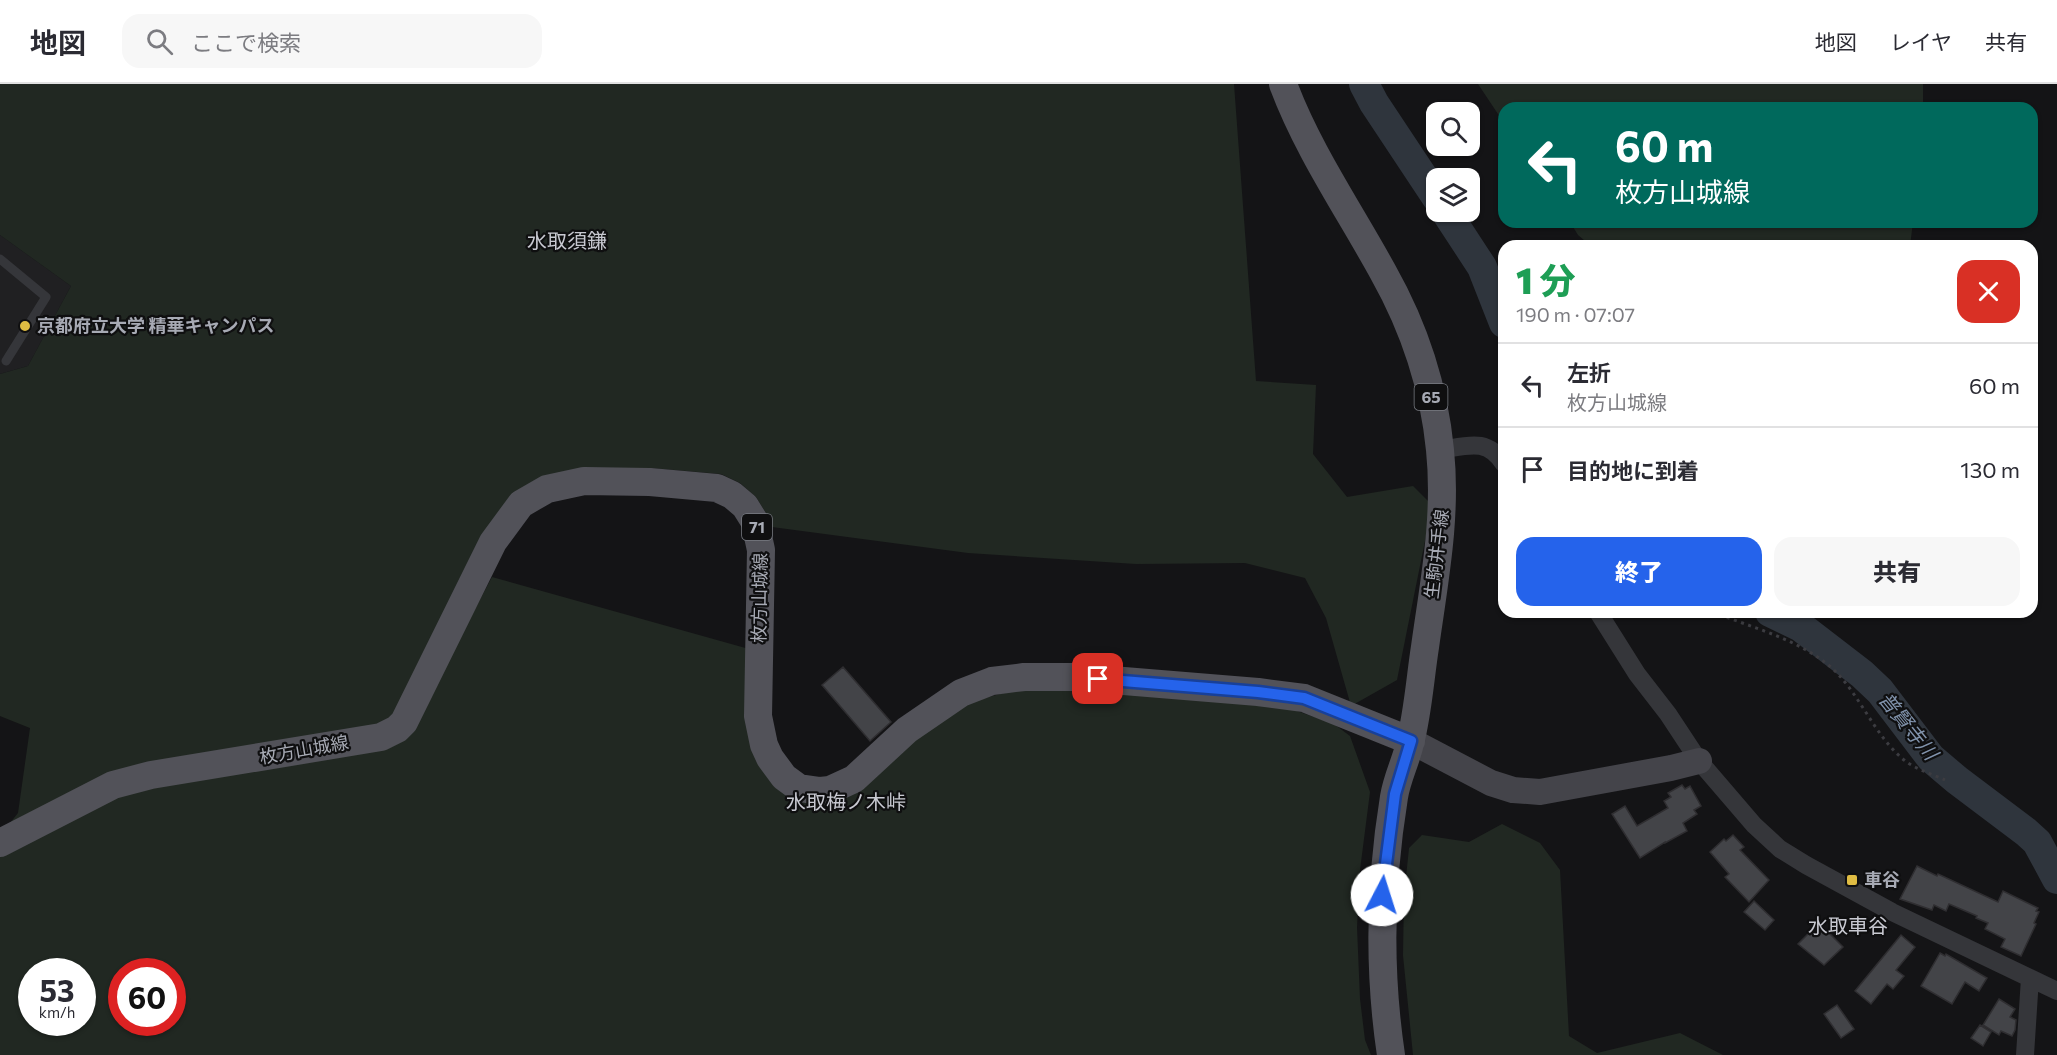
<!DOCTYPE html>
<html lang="ja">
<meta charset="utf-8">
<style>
:root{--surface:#fff;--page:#f7f7f7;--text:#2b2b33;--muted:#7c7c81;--line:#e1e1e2;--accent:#2563eb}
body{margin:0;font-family:Commissioner,"Noto Sans JP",sans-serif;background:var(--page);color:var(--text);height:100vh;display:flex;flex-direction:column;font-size:22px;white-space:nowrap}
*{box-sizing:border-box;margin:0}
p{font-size:20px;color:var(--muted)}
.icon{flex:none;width:33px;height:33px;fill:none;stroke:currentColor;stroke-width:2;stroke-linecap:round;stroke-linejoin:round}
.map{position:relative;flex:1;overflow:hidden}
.panel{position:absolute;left:1498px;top:156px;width:540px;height:378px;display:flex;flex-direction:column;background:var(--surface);border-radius:18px;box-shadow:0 2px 4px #0004}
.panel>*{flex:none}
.banner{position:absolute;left:1498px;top:18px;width:540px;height:126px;border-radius:18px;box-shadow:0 2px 4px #0004;background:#00695c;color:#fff;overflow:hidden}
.controls{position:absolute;left:1426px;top:18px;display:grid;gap:12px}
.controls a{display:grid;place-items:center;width:54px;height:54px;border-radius:12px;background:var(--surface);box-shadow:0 2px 4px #0004;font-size:30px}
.speed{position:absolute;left:18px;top:874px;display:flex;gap:12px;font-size:30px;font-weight:700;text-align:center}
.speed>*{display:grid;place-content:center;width:78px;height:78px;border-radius:50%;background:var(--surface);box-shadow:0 2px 4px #0004;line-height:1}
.speed small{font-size:15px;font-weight:400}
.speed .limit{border:9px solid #d22;background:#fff;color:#111}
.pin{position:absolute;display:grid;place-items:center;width:51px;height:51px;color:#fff;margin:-26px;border-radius:12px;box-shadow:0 3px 9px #0006}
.me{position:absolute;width:66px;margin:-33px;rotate:5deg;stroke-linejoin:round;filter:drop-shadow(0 0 4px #0008)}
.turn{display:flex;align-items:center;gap:21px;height:126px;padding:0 18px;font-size:27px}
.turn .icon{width:78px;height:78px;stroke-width:2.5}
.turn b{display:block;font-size:42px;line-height:51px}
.round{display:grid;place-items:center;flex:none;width:63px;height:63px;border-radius:18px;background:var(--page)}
.overview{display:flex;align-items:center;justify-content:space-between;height:102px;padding:0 18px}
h1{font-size:36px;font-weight:800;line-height:45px;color:#1e9e55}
.cta{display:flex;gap:12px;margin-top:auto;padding:12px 18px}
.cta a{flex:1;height:69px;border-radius:18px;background:var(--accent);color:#fff;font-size:24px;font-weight:800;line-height:69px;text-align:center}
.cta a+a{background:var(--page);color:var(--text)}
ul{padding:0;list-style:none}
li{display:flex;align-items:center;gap:18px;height:84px;padding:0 18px;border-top:2px solid var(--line)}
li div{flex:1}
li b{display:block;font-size:22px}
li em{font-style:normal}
header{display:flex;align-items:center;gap:36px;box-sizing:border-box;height:84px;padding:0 30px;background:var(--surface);border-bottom:2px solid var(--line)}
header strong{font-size:28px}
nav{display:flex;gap:33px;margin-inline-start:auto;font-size:21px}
.search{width:420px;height:54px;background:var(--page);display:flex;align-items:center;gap:15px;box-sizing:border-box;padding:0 21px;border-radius:18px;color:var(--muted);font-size:22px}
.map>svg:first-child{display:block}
.built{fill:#202022}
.green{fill:#212822;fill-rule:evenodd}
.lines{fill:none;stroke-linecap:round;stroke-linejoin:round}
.river{stroke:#2f353d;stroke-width:30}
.building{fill:#434448;stroke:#2f2e31;stroke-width:1.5}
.path{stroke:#3c3c41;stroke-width:3;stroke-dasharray:3 4.5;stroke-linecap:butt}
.lane{stroke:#35363a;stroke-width:9}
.street{stroke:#35363a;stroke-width:18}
.secondary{stroke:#44444a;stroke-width:26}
.primary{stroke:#525259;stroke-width:28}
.route-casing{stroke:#184099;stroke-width:15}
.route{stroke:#2563eb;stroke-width:10}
.poi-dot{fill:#dfbc43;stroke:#0f0f10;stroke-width:2}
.labels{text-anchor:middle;stroke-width:4.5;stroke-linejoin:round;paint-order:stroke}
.shield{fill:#0f0f10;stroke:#797c83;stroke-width:1.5}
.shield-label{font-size:16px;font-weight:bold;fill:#a7aab4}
.poi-label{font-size:18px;font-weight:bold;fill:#a7aab4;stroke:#0f0f10;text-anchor:start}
.street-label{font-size:18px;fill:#a7aab4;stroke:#0f0f10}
.neighbourhood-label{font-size:20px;fill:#c8c9d1;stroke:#0f0f10}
.water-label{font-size:20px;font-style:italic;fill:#8193ac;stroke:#0f0f10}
</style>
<header>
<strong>地図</strong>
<div class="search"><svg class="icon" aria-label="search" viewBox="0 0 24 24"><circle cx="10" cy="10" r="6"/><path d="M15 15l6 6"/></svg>ここで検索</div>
<nav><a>地図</a><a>レイヤ</a><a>共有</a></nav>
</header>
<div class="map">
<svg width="2057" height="971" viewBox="0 0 2057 971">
<rect width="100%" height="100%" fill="#141416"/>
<!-- built -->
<path class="built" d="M0,151L71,202L28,282L0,290Z"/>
<!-- green -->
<path class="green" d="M0,0H1234L1256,297L1316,301L1313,370L1347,413L1413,402L1429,418L1428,442L1397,596L1351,622L1326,534L1305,494L1245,479L1136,480L968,469L772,443L768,432L756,413L740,399L721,390L651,384L544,394L391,637L10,739L18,729L30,644L0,632V290L28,282L71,202L0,151Z
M1478,0H1923V24H1504V39Z
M1570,138H1913L1910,162H1591L1578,151Z
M492,493L749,565L795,714L914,654L967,619L1025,603L1256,618L1297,627L1334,640L1350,652L1370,708L1360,786L1357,843L1360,915L1365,956L1371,971H0V768L117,710L413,642ZM32,888H82V939H32ZM122,888H172V939H122Z
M1502,740L1540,759L1560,786L1569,952L1597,969L1680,949L1723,971H1413L1403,871L1404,813L1409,764L1422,751L1469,758Z"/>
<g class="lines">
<!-- river -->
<path class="river" d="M1364,0L1374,19L1437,114
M1446,128L1482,183L1504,239
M1770,528L1801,543L1862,590L1880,607L1931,674L1957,696L2026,748L2037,758L2057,795"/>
</g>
<!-- building -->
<path class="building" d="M843,583L891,638L870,657L822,601Z
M1682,701L1685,705L1690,702L1701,722L1694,726L1697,730L1683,739L1687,747L1665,759V758L1640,774L1612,730L1625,722L1637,742L1668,724L1664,717L1671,713L1668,709Z
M1733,751L1744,763L1740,766L1769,796L1749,818L1725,793L1729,790L1710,768L1724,755L1726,757Z
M1917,782L1937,792L1938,790L1998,818L2003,807L2038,824L2036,827L2039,828L2034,839L2036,840L2021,872L2001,863L2005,855L1985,845L1988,839L1976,834L1977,832L1949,820L1946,827L1934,821L1932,826L1900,815Z
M1754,817L1774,836L1765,846L1744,828Z
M1819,839L1843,863L1824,881L1798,860Z
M1901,851L1915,863L1896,886L1904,892L1893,905L1887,900L1871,920L1855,907Z
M1940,869L1945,872L1946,870L1987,894L1979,907L1965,898L1952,920L1921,902Z
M1999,915L2015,925L2010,933L2016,936L2015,946L2012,952L2001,947L1999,951L1983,941Z
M1837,921L1854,945L1841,954L1824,930Z
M1980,941L1991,948L1983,962L1971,954Z"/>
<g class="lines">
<!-- path -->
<path class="path" d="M1713,528C1753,544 1801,556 1833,585C1861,612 1874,651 1904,676C1915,685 1932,690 1945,696"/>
<!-- lane -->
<path class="lane" d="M0,175L46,213L6,277"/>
<!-- street -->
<path class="street" d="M1440,366C1467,362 1487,353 1504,380
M1598,528L1637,590L1668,630L1699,677L1754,741L1780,765L1806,781L1892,828L2057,907
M2025,971L2030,894"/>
<!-- secondary -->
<path class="secondary" d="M1411,657L1491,699L1513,706L1540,708L1671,684L1699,677"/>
<!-- primary -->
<path class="primary" d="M1283,0C1308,67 1349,126 1383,188C1414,243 1434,304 1440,366C1447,433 1434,498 1425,563C1420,595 1418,628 1410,659C1406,677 1397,694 1394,713C1380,799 1378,884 1391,971
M0,759L113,701L151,691L381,653L397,645L404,638L493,458L521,420L547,405L584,397L650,398L717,404L732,411L745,422L755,438L761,466L758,632L764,661L770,674L784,693L799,704L820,707L830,706L854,695L907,646L961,609L992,597L1024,593H1075L1258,608L1304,614L1411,657"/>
</g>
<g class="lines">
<!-- route casing -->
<g class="route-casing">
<path id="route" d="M1098,595L1258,608L1304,614L1411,657L1395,710L1382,811"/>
</g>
<!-- route -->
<use href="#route" class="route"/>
</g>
<!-- markers -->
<g class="poi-dot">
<circle cx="25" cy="242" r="6"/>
<rect x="1846" y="790" width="12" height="12" rx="3"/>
</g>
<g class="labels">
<!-- shield labels -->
<g class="shield">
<rect x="1414.5" y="300" width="33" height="26" rx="4.5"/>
<rect x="742" y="430" width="30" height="26" rx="4.5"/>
</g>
<g class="shield-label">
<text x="1431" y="319">65</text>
<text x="757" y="449">71</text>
</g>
<!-- poi labels -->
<g class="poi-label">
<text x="37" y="248">京都府立大学 精華キャンパス</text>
<text x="1864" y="802">車谷</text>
</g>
<!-- street labels -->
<g class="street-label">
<text transform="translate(1437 470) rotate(-83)" y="6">生駒井手線</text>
<text transform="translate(760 514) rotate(-89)" y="6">枚方山城線</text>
<text transform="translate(304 666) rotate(-10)" y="6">枚方山城線</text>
</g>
<!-- neighbourhood labels -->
<g class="neighbourhood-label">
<text x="567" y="164">水取須鎌</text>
<text x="846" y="725">水取梅ノ木峠</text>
<text x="1848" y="849">水取車谷</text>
</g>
<!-- water labels -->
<g class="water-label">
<text transform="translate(1908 642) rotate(51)" y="7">普賢寺川</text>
</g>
</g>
</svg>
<div class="controls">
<a><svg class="icon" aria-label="search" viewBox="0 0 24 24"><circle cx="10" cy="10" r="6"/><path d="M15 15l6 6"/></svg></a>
<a><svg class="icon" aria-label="layers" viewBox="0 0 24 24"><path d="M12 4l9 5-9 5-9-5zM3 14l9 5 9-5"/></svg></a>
</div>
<div class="speed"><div>53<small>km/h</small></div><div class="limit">60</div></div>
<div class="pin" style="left:1098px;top:595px;background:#d93025"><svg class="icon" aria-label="arrive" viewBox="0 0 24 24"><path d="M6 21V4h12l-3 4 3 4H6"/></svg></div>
<svg class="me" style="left:1382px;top:811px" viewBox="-20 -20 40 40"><circle r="19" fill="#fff"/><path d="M0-13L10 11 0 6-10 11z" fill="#2563eb"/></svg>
<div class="banner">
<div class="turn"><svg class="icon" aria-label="left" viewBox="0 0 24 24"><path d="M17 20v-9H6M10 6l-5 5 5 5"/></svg><div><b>60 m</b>枚方山城線</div></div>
</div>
<section class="panel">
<div class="overview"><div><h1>1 分</h1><p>190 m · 07:07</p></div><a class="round" style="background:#d93025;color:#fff"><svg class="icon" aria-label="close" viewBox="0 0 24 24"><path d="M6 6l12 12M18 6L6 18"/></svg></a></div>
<ul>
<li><svg class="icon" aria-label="left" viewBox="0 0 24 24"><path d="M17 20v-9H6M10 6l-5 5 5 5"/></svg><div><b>左折</b><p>枚方山城線</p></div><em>60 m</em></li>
<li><svg class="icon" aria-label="arrive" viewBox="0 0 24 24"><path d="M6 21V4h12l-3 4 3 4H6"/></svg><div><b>目的地に到着</b></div><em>130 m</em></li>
</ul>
<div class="cta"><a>終了</a><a>共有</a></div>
</section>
</div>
